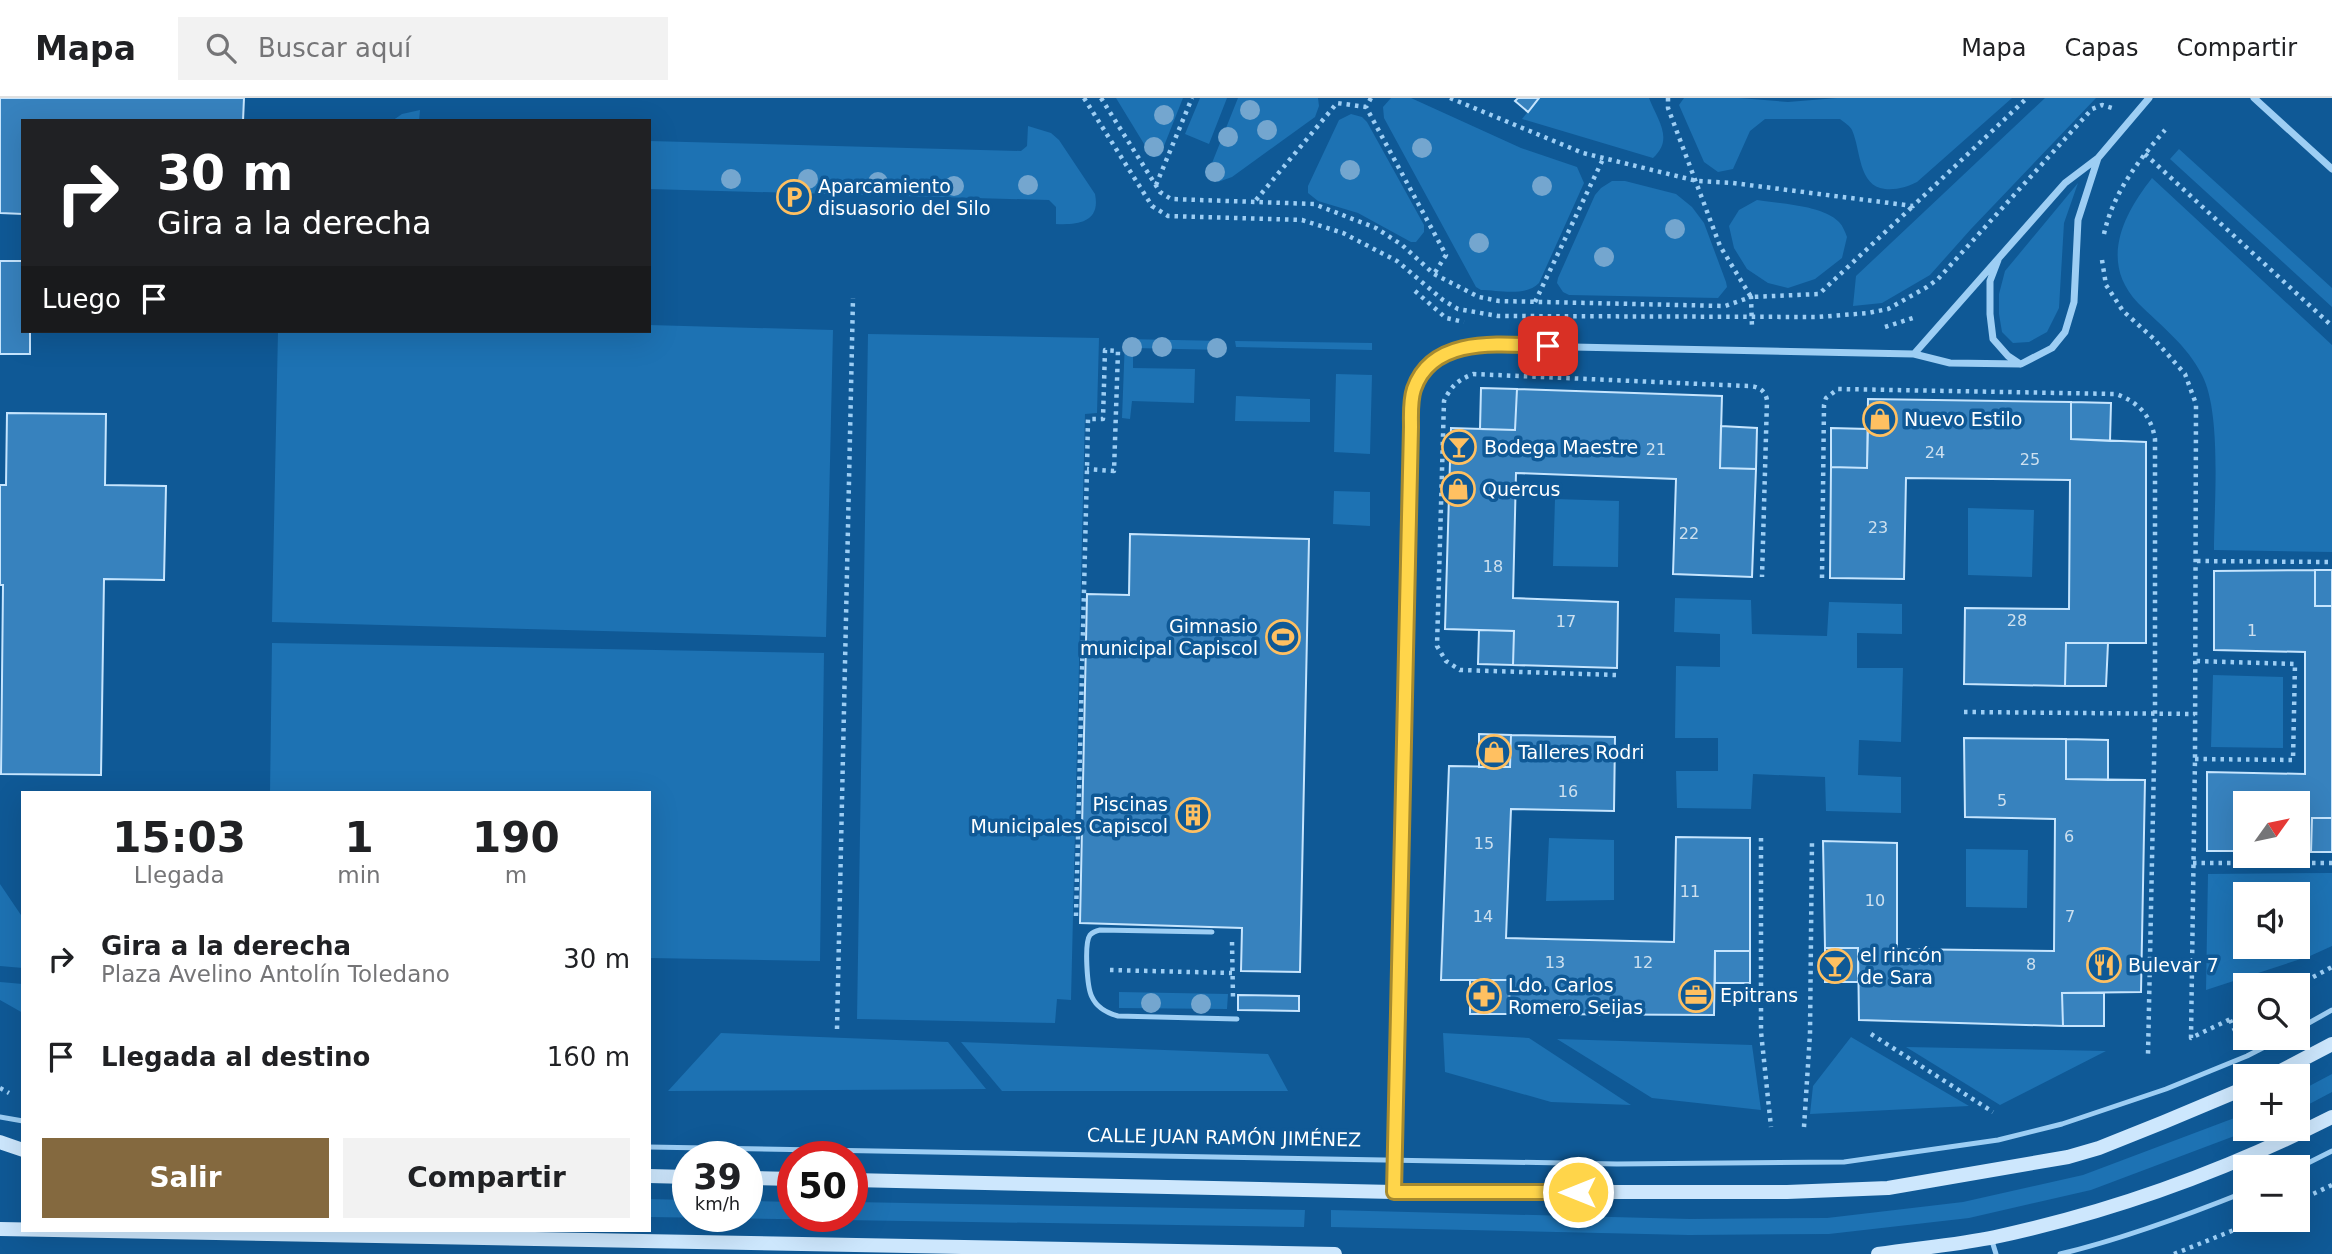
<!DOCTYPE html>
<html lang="es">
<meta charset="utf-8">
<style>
:root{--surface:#fff;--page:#f2f2f2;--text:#202124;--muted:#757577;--line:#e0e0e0;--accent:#84693f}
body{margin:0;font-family:"DejaVu Sans",sans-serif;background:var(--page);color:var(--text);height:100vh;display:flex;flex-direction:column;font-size:26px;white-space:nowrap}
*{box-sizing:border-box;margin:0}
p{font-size:23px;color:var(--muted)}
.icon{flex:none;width:38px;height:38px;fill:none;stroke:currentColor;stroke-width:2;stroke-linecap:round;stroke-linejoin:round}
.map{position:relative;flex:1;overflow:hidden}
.side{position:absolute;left:21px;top:693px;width:630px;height:441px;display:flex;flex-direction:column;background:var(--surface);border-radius:0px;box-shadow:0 7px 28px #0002}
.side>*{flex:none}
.top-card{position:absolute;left:21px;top:21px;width:630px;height:214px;border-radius:0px;box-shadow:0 7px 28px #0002;background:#202124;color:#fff;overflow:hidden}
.needle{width:46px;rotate:57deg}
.tools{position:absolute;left:2233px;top:693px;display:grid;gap:14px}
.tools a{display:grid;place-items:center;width:77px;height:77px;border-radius:0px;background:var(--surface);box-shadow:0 7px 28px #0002;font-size:35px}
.speed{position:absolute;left:672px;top:1043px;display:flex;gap:14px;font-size:35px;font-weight:700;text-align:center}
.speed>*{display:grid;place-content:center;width:91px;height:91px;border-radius:50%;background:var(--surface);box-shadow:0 7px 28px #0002;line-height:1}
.speed small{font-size:18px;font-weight:400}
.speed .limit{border:10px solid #d22;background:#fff;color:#111}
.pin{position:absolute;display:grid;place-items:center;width:60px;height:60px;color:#fff;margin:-30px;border-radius:14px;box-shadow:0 4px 10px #0006}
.me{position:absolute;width:77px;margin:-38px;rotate:270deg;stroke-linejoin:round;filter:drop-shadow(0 0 5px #0008)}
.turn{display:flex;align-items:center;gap:24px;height:147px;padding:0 21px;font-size:32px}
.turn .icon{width:91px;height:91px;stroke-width:2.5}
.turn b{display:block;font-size:49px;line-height:60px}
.then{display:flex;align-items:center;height:66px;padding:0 21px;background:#0003;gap:14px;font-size:26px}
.eta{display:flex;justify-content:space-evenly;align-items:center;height:119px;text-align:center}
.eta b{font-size:42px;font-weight:600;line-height:49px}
.action{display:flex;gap:14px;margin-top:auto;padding:14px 21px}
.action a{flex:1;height:80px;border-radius:0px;background:var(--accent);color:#fff;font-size:28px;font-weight:600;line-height:80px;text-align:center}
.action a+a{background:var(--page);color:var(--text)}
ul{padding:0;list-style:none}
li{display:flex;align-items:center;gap:21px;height:98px;padding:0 21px}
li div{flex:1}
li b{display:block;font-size:26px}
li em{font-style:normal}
header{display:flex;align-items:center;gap:42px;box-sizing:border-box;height:98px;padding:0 35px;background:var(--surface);border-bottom:2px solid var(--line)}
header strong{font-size:33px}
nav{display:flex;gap:38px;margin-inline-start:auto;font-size:24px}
.search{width:490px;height:63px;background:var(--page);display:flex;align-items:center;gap:18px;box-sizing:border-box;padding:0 24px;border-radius:0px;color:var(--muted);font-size:26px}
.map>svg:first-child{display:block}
.green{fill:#1d72b3;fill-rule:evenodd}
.building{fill:#3782be;stroke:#c6e5fe;stroke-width:2}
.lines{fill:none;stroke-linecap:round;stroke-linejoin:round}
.path{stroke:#9dcef4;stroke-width:4.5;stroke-dasharray:3.5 5;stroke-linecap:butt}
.lane{stroke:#9dcef4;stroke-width:5}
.street{stroke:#9dcef4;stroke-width:7}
.secondary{stroke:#cde7fd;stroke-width:14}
.tree{fill:#74a6cf}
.route-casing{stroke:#a68a30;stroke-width:18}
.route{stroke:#ffd54a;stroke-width:12}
.labels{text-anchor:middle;stroke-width:7;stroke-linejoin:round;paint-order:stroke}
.number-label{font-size:16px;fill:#cde0ef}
.poi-label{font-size:19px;fill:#fff;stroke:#0f5996;text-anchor:start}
.street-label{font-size:19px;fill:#fff;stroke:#0f5996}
</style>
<header>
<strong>Mapa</strong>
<div class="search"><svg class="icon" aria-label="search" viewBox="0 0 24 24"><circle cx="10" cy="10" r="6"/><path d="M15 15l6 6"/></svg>Buscar aquí</div>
<nav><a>Mapa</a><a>Capas</a><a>Compartir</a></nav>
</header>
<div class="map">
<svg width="2332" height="1156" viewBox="0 0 2332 1156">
<rect width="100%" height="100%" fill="#0f5996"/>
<!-- green -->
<path class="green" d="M1116,0H1183L1160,58L1152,59Z
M1200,0H1227L1209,46L1185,36Z
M1238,0H1318L1319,8L1315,19L1232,79L1218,84L1212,80L1210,70Z
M1391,0H1411L1521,50L1577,69L1584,85L1539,185C1526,199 1498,192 1481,192L1476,189L1384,20L1383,9Z
M1539,0H1649C1658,23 1674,41 1653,60L1522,21Z
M1684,0H1739L1788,4L1837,0H2012L1917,84C1907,89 1897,92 1885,91C1858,88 1861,52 1852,32C1850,28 1844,24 1840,21H1765L1750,33L1733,71L1718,74L1704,64L1679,7Z
M2045,0H2096L1971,131L1930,177L1882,205L1853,208L1856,178Z
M420,12L419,23H392L402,16Z
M1351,16L1362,19L1367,24L1424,127V134L1416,144H1411L1358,115L1318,103L1308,95V88L1339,22Z
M1028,28L1051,35L1059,42L1095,96C1101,125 1077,127 1056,126V109L1049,102L649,91V43L1021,53L1027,48Z
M2179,51L2332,190V209L2170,61Z
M2152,80L2332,247V454L2214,452C2214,407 2222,315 2202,277C2187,247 2161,228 2138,205C2099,164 2123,117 2152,80Z
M1612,83H1625L1676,96L1692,109L1704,125L1726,184L1727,189L1718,200L1569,197L1563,194L1557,185L1558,180L1595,97L1601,90Z
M2078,85L2064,125L2059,210L2047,234L2029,244L2013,245L2002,234L1999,216V196L2005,173Z
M1757,102C1780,106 1822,107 1839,124C1843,128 1845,134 1847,139L1842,160L1815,181L1788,190L1768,185L1747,171L1734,150L1729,128L1739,112Z
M649,227L833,232L826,539L272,524L278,233H649Z
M868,236L1099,240L1097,315L1085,316L1071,902L1057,901L1055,925L857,921Z
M1125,241L1224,243V252L1133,250V270L1195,271L1194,305L1132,303L1130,321L1122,320Z
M1235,243L1372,245V252L1236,249Z
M1336,276L1372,277L1370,356L1334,354Z
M1236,298L1310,301V324L1235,323Z
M1334,393L1370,394V428L1333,426Z
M1555,401L1619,403L1618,469L1553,468Z
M1968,410L2034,412L2032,479L1968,477Z
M1675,500L1751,502L1752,536L1827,538L1829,504L1902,506V536L1857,535V570H1903L1901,644L1859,642L1858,677L1901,679V715L1826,713L1825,679L1753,676L1751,711L1677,710L1676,673H1718V640H1675L1676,568L1720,569V536L1674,534Z
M272,545L824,555L820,863L649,860V695H270Z
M2213,577L2283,579V650L2211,649Z
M1549,740L1614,742V802L1546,803Z
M1966,751L2028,752L2027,810L1966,809Z
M2332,775V848L2310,858L2206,892L2208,776ZM2245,796H2298V849H2245Z
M0,786L23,820V870L0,868Z
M0,884L23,886V915L0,902Z
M1119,894L1228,896L1227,911L1119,910Z
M721,935L948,944L986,991L668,993Z
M1443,935L1529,940L1631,1007L1551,1004L1445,974Z
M1851,939L1969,1008L1810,1016L1813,988Z
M1557,941L1752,947L1761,1012L1652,1000Z
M961,944L1268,956L1288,993H1002Z
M1906,949L2106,953L2000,1007Z
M2332,976V994L2298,1012V994Z
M2245,1016V1031H2253L2091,1092L1969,1120L1829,1136L1689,1137L1331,1129V1112L1690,1121L1827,1120L1963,1104L2083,1077Z
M649,1101L688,1102V1118H747V1103L793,1104V1118H852V1104L1305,1112L1304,1129L649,1119Z"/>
<!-- building -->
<path class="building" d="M0,0H244L243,23H23V116L0,115Z
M1518,0H1539L1528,14L1515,3Z
M0,163H23V233H30V256H0Z
M1481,290L1517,291L1515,332L1480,331Z
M1517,291L1722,298L1720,370L1756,371L1752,479L1673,476L1676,381L1516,375L1513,500L1618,504L1617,570L1513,567L1514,533L1445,531L1451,330L1515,332Z
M1868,301L2071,304V341L2146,344V545H2066L2065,588L1964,586L1965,510L2069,511L2070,382L1906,380L1904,481L1830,480L1831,369L1867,370Z
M2071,304L2111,305L2110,343L2071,341Z
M7,315L106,316L105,387L166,388L164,482L104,481L101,677L1,676L3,487H0V387H6Z
M1721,328L1757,330L1756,371L1720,370Z
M1831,330L1868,331L1867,370L1831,369Z
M1130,436L1309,441L1300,874L1241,873L1242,830L1080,825L1087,496L1129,497Z
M2315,472V508H2332V720H2312L2311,754H2298V705H2245V753H2207V674L2305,676V554L2214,552V473Z
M2315,472H2332V508H2315Z
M1479,532L1514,533L1513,567L1478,566Z
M2066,545H2108L2106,588H2065Z
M1479,636L1511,637L1510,669H1479Z
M1511,637L1615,639L1614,713L1511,711L1506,840L1674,844L1676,739L1750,740V853H1715L1714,917L1509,916L1510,882H1441L1449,668L1510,669Z
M1964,640L2066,641V681L2145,682L2141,894L2062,895L2063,928L1859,922L1858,850H1825L1823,743L1897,745V851L2054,853L2055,721L1965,719Z
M2066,641L2108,642V682L2066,681Z
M2312,720H2332V754H2311Z
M1825,850H1858V884H1825Z
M1715,853H1750V885H1715Z
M1470,882H1510L1509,916H1470Z
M2062,895H2104V928H2063Z
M1238,897L1299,898V913L1238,912Z"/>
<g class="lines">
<!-- path -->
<path class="path" d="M1084,0L1152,108L1168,118L1302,122L1343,135L1397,163L1443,202L1458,211L1498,218L1818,219L1868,215L1888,211L1927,189L1938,181L2092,11L2102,7L2112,10
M1101,0L1160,94L1171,101L1314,106L1376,130L1402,147L1434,176L1479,199L1499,203L1725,208L1751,199L1752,230
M1371,0L1366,9L1446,157L1434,176
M1450,0L1583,55L1697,83L1733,85L1913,108L2027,0
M1668,0V10L1720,148L1751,199L1819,196L1912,109
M2145,56L2332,228
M1156,87L1192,0
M1256,102L1337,5L1366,9
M2104,136C2113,95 2138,63 2165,32
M2102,162L2106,187L2123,213L2154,241L2185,276L2196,306L2195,661L2191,940L2245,914
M1415,193L1446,220L1464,224
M1535,204L1603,61
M1885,229L1913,220
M2197,463L2332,464
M1822,480L1824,307L1826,300L1838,291L2116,296C2138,304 2151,317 2155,341V616L2148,957
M1616,577L1460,572L1446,563L1437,548L1444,303C1451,288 1458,282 1473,276L1748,288C1758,288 1765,292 1767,302L1762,479
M1964,614L2195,616
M2195,661L2293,662L2295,566L2196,563
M1761,740V934L1771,1029
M2193,765H2332
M1076,818L1087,371L1088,321H1103L1105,252L1118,253L1114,373L1087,371
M1232,844L1233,899
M1110,872L1232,875
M2298,887L2332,869
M2230,922L2238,939
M837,931L853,200
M1871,936L1993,1014
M0,990L9,995
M1804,1029L1810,936L1812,742
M2298,1103L2332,1087
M2174,1156L2259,1122"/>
<!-- lane -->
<path class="lane" d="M1212,834L1100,832C1096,833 1093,834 1090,837C1084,845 1087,890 1092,899C1097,910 1107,915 1118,918L1237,921
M2298,931L2332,912
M0,1019L23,1023
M649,1049L1617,1066L1844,1064L1998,1042L2062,1026L2166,991L2247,958L2282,940
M2298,1070L2332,1053
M1992,1143L1996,1156
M2060,1156C2123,1141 2185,1118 2245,1094"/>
<!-- street -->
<path class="street" d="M2254,0L2332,71
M1998,162L1990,183V216L1993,241L2008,258L2020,266
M1914,256L2065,85L2098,60L2149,0
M1394,1094L1412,305C1418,268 1446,252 1481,247L1914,256L1950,265L2021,266L2052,250L2065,234L2074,204L2078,122L2098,60"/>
<!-- secondary -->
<path class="secondary" d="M2271,978L2332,946
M0,1044L23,1052
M649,1078L688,1079
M747,1080L793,1081
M852,1082L1394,1094H1787L1888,1090L2068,1059L2099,1050L2164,1024L2245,990
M0,1131L1335,1156
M1878,1156C1917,1150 1957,1147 1995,1139C2112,1114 2225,1073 2332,1019"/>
</g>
<!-- trees -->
<g class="tree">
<circle cx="1250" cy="12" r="10"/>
<circle cx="1164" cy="17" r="10"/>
<circle cx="1267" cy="32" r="10"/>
<circle cx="1228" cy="39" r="10"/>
<circle cx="1154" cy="49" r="10"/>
<circle cx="1422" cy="50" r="10"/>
<circle cx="1350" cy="72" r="10"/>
<circle cx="1215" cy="74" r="10"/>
<circle cx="731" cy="81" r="10"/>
<circle cx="808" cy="81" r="10"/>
<circle cx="878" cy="84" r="10"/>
<circle cx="1028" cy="87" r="10"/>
<circle cx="954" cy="88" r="10"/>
<circle cx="1542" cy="88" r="10"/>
<circle cx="1675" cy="131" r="10"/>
<circle cx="1479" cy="145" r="10"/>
<circle cx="1604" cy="159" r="10"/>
<circle cx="1132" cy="249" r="10"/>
<circle cx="1162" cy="249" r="10"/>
<circle cx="1217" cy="250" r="10"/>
<circle cx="1151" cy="905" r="10"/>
<circle cx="1201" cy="906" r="10"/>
</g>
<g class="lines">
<!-- route casing -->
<g class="route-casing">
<path id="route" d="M1548,248C1504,247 1433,236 1414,291C1410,303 1411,317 1411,329L1394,1094H1578"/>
</g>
<!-- route -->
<use href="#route" class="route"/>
</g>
<!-- icons -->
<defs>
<g id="parking-ring" transform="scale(1.75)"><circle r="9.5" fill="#0f5996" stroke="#ffc061" stroke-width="1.5"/><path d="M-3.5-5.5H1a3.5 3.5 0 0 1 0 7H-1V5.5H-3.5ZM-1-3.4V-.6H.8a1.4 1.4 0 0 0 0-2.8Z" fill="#ffc061"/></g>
<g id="shop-ring" transform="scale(1.75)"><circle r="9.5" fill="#0f5996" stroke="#ffc061" stroke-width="1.5"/><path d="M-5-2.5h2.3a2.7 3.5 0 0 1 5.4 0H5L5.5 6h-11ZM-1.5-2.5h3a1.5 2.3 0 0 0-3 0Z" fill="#ffc061"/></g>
<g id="bar-ring" transform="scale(1.75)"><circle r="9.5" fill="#0f5996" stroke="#ffc061" stroke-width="1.5"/><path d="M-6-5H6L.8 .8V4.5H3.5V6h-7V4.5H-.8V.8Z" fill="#ffc061"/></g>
<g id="stadium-ring" transform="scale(1.75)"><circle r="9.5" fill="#0f5996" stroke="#ffc061" stroke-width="1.5"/><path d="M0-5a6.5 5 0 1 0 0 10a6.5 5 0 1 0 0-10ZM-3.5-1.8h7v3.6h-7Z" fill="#ffc061"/></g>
<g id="building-ring" transform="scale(1.75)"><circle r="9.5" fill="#0f5996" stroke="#ffc061" stroke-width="1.5"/><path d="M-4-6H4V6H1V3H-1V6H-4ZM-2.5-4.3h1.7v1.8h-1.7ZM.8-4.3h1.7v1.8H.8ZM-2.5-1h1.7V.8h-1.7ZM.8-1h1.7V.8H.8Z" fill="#ffc061"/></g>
<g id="restaurant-ring" transform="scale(1.75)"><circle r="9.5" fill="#0f5996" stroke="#ffc061" stroke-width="1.5"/><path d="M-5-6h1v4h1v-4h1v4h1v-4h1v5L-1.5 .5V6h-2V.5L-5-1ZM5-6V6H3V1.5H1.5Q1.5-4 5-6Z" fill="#ffc061"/></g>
<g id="office-ring" transform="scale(1.75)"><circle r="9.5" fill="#0f5996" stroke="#ffc061" stroke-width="1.5"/><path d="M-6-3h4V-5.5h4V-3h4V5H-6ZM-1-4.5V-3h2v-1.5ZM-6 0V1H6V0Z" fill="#ffc061"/></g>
<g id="pharmacy-ring" transform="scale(1.75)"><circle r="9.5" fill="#0f5996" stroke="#ffc061" stroke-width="1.5"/><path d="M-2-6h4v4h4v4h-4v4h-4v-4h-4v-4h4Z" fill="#ffc061"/></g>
</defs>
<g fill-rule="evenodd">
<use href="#parking-ring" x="794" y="99"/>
<use href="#shop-ring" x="1880" y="321"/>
<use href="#bar-ring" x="1459" y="349"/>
<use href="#shop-ring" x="1458" y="391"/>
<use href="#stadium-ring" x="1283" y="539"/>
<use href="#shop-ring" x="1494" y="654"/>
<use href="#building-ring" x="1193" y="717"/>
<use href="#restaurant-ring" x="2104" y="867"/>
<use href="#bar-ring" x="1835" y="868"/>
<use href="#office-ring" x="1696" y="897"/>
<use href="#pharmacy-ring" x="1484" y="898"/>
</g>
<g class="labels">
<!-- number labels -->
<g class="number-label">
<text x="1656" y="357">21</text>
<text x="1935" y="360">24</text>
<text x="2030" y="367">25</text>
<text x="1878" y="435">23</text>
<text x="1689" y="441">22</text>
<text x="1493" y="474">18</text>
<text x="2017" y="528">28</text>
<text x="1566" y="529">17</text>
<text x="2252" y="538">1</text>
<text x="1568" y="699">16</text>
<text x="2002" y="708">5</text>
<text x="2069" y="744">6</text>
<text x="1484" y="751">15</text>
<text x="1690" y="799">11</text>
<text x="1875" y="808">10</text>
<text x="1483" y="824">14</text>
<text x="2070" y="824">7</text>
<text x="1555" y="870">13</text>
<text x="1643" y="870">12</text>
<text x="2031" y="872">8</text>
</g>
<!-- poi labels -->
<g class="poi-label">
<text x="818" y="95">Aparcamiento<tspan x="818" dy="22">disuasorio del Silo</tspan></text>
<text x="1904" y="328">Nuevo Estilo</text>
<text x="1484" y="356">Bodega Maestre</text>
<text x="1482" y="398">Quercus</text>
<text x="1258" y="535" text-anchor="end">Gimnasio<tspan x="1258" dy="22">municipal Capiscol</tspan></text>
<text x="1518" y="661">Talleres Rodri</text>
<text x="1168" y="713" text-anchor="end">Piscinas<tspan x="1168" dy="22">Municipales Capiscol</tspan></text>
<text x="1860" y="864">el rincón<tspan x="1860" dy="22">de Sara</tspan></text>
<text x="2128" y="874">Bulevar 7</text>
<text x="1508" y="894">Ldo. Carlos<tspan x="1508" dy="22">Romero Seijas</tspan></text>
<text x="1720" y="904">Epitrans</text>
</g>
<!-- street labels -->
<g class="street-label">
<text transform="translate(1224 1039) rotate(1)" y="7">CALLE JUAN RAMÓN JIMÉNEZ</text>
</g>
</g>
</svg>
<div class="tools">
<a><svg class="needle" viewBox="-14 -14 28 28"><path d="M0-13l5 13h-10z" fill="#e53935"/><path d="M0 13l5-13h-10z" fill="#757577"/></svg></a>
<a><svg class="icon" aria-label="sound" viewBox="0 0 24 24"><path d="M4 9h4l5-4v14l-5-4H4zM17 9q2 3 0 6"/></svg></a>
<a><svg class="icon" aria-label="search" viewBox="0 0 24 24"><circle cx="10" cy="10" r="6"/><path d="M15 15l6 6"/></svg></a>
<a>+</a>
<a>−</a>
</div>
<div class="speed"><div>39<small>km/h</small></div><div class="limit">50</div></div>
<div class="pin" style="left:1548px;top:248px;background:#d93025"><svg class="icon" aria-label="arrive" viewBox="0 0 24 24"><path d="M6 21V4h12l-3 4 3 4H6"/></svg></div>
<svg class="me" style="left:1578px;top:1094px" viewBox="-20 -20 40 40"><circle r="17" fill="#ffd54a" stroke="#fff" stroke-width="3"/><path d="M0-11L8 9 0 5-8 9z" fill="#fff"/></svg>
<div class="top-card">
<div class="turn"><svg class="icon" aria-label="right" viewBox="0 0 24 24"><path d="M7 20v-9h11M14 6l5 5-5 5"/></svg><div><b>30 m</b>Gira a la derecha</div></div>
<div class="then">Luego<svg class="icon" aria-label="arrive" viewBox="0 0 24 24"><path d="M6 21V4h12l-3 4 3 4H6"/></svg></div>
</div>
<section class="side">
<div class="eta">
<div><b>15:03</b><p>Llegada</p></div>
<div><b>1</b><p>min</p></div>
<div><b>190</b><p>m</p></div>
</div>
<ul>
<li><svg class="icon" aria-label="right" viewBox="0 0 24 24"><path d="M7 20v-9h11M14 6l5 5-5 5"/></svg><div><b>Gira a la derecha</b><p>Plaza Avelino Antolín Toledano</p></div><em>30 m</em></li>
<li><svg class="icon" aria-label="arrive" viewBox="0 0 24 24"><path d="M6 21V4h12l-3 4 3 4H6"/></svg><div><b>Llegada al destino</b></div><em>160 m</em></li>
</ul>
<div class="action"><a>Salir</a><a>Compartir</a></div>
</section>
</div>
